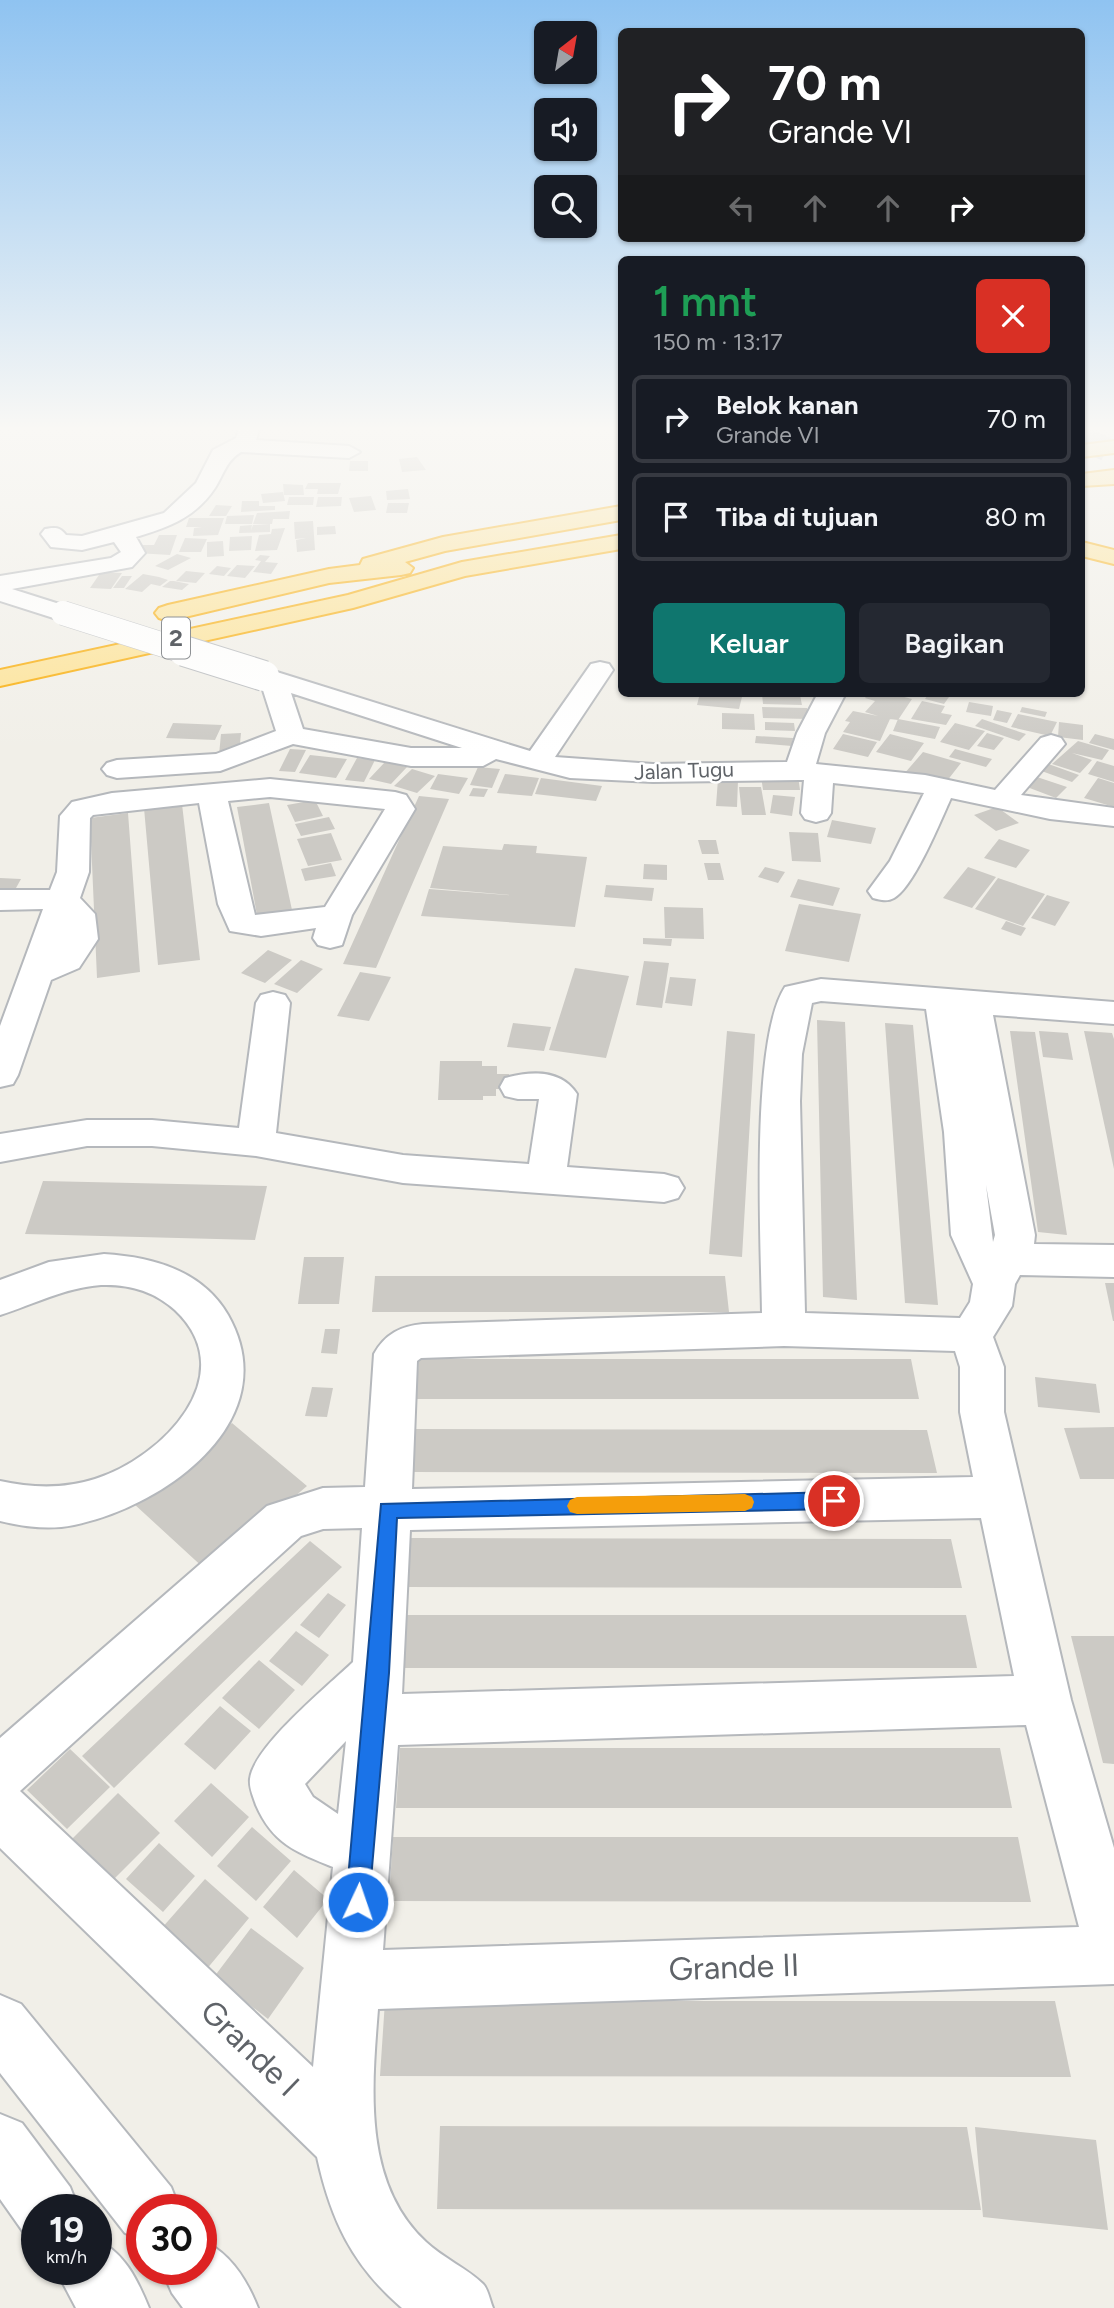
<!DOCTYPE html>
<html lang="id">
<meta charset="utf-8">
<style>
:root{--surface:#171b24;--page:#242831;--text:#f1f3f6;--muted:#9ea1a6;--line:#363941;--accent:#0f766e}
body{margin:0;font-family:Figtree,sans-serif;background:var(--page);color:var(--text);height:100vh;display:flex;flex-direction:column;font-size:26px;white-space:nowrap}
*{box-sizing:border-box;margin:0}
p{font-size:23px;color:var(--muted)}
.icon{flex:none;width:38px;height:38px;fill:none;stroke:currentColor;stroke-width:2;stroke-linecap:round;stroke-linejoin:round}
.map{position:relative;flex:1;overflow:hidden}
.side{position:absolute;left:618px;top:256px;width:467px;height:441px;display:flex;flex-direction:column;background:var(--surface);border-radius:10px;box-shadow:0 2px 5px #0004}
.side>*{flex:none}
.hud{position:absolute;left:618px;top:28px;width:467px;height:214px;border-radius:10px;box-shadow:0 2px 5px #0004;background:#202124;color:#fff;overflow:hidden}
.needle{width:46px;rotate:31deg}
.fabs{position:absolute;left:534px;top:21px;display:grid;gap:14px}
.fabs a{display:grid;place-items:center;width:63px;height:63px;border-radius:10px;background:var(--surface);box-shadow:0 2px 5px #0004;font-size:35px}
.speed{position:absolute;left:21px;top:2194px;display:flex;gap:14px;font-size:35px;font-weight:700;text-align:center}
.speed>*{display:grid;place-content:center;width:91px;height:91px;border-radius:50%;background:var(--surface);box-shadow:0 2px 5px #0004;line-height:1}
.speed small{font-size:18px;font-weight:400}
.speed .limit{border:10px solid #d22;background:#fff;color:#111}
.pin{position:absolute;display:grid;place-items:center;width:60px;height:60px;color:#fff;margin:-30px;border:4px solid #fff;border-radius:50%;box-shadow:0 2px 7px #0007}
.me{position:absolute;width:77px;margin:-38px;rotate:3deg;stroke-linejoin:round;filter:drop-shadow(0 0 5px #0008)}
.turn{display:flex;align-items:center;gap:24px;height:147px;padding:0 35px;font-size:32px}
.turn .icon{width:91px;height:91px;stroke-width:2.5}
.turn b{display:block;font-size:49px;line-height:60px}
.lanes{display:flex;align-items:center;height:66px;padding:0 35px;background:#0003;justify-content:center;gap:35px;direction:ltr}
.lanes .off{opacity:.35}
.round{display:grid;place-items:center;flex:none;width:74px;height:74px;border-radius:10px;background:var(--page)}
.summary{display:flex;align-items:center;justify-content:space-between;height:119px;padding:0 35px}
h1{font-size:42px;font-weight:600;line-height:52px;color:#1e9e55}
.button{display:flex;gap:14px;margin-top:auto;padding:14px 35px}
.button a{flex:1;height:80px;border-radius:10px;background:var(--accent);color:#fff;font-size:28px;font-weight:600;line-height:80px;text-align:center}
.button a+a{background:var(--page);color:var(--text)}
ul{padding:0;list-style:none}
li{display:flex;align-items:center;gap:21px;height:88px;margin:0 14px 10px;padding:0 21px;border:4px solid var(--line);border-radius:10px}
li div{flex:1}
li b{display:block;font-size:26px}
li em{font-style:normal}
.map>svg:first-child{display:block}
.building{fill:#cccac5}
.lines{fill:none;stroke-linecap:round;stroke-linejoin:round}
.highway-tunnel{stroke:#ccccc8;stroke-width:24;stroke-dasharray:24 11;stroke-linecap:butt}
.minor-casing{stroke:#b5b8bc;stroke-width:4}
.highway-casing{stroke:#f9ab00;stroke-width:4}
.minor{fill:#fff;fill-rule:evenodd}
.highway{fill:#fde293;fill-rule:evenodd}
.minor-bridge-far1-casing{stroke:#b5b8bc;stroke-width:25;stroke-linecap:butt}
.minor-bridge-casing{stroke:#b5b8bc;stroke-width:32;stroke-linecap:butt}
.minor-bridge-far1{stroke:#fff;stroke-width:24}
.minor-bridge{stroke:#fff;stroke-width:30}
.route{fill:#1a73e8;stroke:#114b97;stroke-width:2}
.slow{fill:#f59e0b}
.labels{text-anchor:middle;stroke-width:5;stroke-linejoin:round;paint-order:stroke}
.far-street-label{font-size:21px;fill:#5f6368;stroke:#fff}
.shield{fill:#fff;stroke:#8f9295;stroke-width:2}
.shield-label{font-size:24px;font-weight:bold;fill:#5f6368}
.near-street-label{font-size:32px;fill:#5f6368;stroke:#fff}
</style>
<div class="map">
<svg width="1114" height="2308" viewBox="0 0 1114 2308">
<rect width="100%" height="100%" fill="#f1efe8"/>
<!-- building -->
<path class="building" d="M417,457L426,470L402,472L399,459Z
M350,461H368V471H349Z
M308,483H341L338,494H317L318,489H305Z
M283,484L303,485L304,495H284Z
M408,489L410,499L387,500L386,491Z
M283,492L285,501L263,503L261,494Z
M371,496L376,510L354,512L349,498Z
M289,497H314L313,505H287Z
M318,497H342L341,506L316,507Z
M242,501H259V506H275V510L241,512Z
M388,503H409L407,513H386Z
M216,505L232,506L226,516H209Z
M290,511L289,519H273L272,524H253L257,513Z
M254,515L252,524H225L227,516Z
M189,518H224L218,535L193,536L194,528L202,527H186Z
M313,521L315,550L297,552L296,540L306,538L295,539L294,522Z
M270,524V532L239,533L240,526L252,525L251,530L253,525Z
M335,526L336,534L317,535V527Z
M285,528L277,550L255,551L259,535L271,534L272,529Z
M159,535H177L170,555L136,553L140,545H154Z
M252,536L251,550L229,551L230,537Z
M185,538L207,539L201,552H179Z
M223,541L224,556L207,557V542Z
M177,554L191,558L168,570L155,566Z
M260,555L270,556L265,562L278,563L271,574L253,572L261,561L255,560Z
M237,565L255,566L245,578L227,576Z
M217,566L231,568L224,576L209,574Z
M186,571L205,573L196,583L176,581Z
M101,572L122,573L111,589L90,588Z
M143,574L159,577L168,580L160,586L151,584L142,592L125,589Z
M122,576H132L124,588H113Z
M170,581H174L189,584L182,590L162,587Z
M700,693H743L739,709L697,705Z
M869,693H889L912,699L898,720L882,718L890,719L880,741L843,732L850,722L845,721L853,711L878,716L865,712L875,701L865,698Z
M929,693H932L949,697L944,704L925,699Z
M762,694L800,695L802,705L763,704Z
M922,701L945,706L941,713L952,715L946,725L911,719Z
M969,702L993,706L991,716L966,712Z
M762,707L807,708L809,719L763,718Z
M1022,707L1047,712L1045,717L1020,712Z
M997,710L1012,713L1007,723L993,720Z
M722,713L754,714L755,730L722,729Z
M1018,714L1057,722L1050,736L1011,727Z
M898,719L940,727L935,739L893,731Z
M982,719L1011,729L1026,734L1019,741L975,726Z
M765,722L794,723L795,731L765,730Z
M1059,722L1083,725V740L1058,737Z
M173,723L222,725L215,740L166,738Z
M955,723L985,731L969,750L940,742Z
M241,733L239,754L219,755L221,734Z
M987,733L1004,738L994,750L977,746Z
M843,734L877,742L868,757L833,749Z
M890,734L924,743L911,761L876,752Z
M1095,734L1114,739V750L1089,743Z
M756,736L793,738L792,746L755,743Z
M1078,741L1109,750L1102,760L1072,753L1092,760L1080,773L1052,764Z
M290,749L306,750L295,772L279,771Z
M955,749L992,759L986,767L949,757Z
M923,752L961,763L943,786L904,774Z
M310,755L347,759L336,778L299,773Z
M357,758L375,760L364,782L345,780Z
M1097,761L1114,766V782L1088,774Z
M385,762L407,767L391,784L369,779Z
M1043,762L1079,775L1072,782L1036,769Z
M478,767L500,769L492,788L470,785Z
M412,769L435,776L417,793L394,786Z
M438,774L468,778L459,794L430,789Z
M505,774L539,778L532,796L497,793Z
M761,776H798L800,790H763Z
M1037,777L1067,787L1056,798L1027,787Z
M541,778L602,786L596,801L535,794Z
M1098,778L1114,783V807L1084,798Z
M718,779L738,780L737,807L716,806Z
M739,787H761L766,815H742Z
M473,788L488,789L484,797L469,796Z
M773,795L795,797L792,816L770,813Z
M419,796L449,799L376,968L343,964Z
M315,800L323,816L295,822L287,805Z
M269,803L292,910L257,915L237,807Z
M182,804L200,960L158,965L144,808Z
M997,807L1019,823L996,831L974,815Z
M128,813L140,972L97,978L90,818Z
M329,817L335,829L301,836L295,824Z
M832,820L876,828L871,844L827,837Z
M789,832L818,833L821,862L792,861Z
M331,833L342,860L308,866L297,839Z
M999,839L1030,850L1016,868L984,858Z
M698,840H716L719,854H702Z
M504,844L537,846L536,853L587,857L575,927L421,916L429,889L520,896L430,888L443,846L502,850Z
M331,863L336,876L305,881L301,869Z
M704,863H720L724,880H708Z
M644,864L667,865V880L643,879Z
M765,867L785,872L778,883L758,877Z
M968,867L996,877L972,908L943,898Z
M0,878L21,879L11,897H0Z
M998,878L1045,894L1023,926L975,909Z
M798,879L840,888L833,906L790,897Z
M606,885L654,888L652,901L604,897Z
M1047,895L1070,902L1055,926L1031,918Z
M799,904L861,914L849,962L785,951Z
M664,907L703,908L704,939L665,938Z
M1006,921L1026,928L1021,936L1001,929Z
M643,938L672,939L671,946L643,944Z
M268,950L292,960L265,983L241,973Z
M301,960L323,969L297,993L274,984Z
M644,961L669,963L662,1008L636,1005Z
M575,968L629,976L606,1058L549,1050Z
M360,972L391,977L369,1021L337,1016Z
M670,977L696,979L692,1006L665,1003Z
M817,1020L845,1022L857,1300L823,1297Z
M513,1023L551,1027L544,1051L507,1047Z
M885,1023L913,1025L938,1305L905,1303Z
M727,1031L755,1034L742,1257L709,1254Z
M1010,1031L1035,1032L1067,1235L1038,1232Z
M1039,1031L1068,1033L1073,1060L1043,1057Z
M1084,1031L1112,1033L1114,1039V1169Z
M440,1061H482V1066H497V1074H509V1089H496V1096H483V1100H438Z
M43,1181L267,1186L255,1240L25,1234Z
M304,1257H344L339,1304H298Z
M375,1276H725L729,1312H372Z
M1105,1283H1114V1321H1113Z
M325,1329H340L337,1354L321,1353Z
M419,1359H911L919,1399H416Z
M1035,1377L1096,1384L1100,1413L1038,1407Z
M312,1387L333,1388L327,1417L305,1416Z
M232,1423L307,1486L207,1571L133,1503Z
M1114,1427V1479H1080L1064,1428Z
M416,1429L927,1430L937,1473L413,1472Z
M410,1538L951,1539L962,1588L406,1587Z
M310,1541L342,1567L114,1788L82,1756Z
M328,1593L346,1605L319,1638L300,1625Z
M403,1615H966L977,1668H399Z
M296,1631L329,1655L302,1686L269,1661Z
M1071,1636H1114V1764L1103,1763Z
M259,1660L295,1690L259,1729L222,1698Z
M220,1706L251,1731L215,1770L184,1744Z
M400,1748H1000L1012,1808H396Z
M70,1749L110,1787L67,1829L27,1790Z
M211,1783L249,1817L212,1857L174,1821Z
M118,1793L160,1833L111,1882L70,1841Z
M252,1827L291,1861L256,1901L217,1866Z
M393,1837H1018L1031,1902L389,1901Z
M159,1843L195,1876L163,1912L126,1879Z
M294,1870L328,1899L297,1938L263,1907Z
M205,1879L249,1918L206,1970L161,1929Z
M251,1928L304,1968L268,2019L214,1977Z
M385,2001H1055L1071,2077L380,2076Z
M440,2126L967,2127L981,2210L437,2209Z
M975,2127L1096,2140L1108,2230L983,2217Z"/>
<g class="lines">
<!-- highway-tunnel -->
<path class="highway-tunnel" d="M1085,439L1114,453"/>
<!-- minor casing -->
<g class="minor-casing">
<path id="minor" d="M239,429H259L256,440L349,446L360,452L349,458L241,452C226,461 224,474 215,488C195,518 169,527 136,537L145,553L132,567L12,589L72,608L76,613L72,618L63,621L0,601V576L111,558L121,552L114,542L82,550L51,547L41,534L45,529C55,527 60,527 66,535L82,536L164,513L196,483L213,450L236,438Z
M600,662L609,664L613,670L555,757L653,764L787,762L797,733L818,693H846L825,733L816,764L925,775L995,790L1041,738L1051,735L1061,738L1065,744L1021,795L1114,808V826L1050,819L951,798C941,820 914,887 894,898C887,902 880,900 873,898L868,891L890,861L924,793L833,783L831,813L827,819L816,822L805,819L801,813L804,780H799L653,782L570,778L496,759L483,766H411L293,744L220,771L117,778L107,775L102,769L107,763L117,760L216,754L276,731L261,684L251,676L255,670L264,668L530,751L591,664ZM291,693L462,748H411L303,729Z
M270,779L395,792L406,795L415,809L352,915L342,945L330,948L318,945L313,938L316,928L261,936L230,931L218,904L199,803L93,815L90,818L89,872L80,898L95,914L98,939L79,968L51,980L18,1075L13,1084L0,1087V1026L43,909L0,910V890H50L57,872L60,816L72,802L112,793ZM270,797L385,809L325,907L255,915L228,801Z
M821,979L1114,1002V1024L993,1015L1035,1235L1034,1244L1114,1245V1277L1020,1275L1015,1284L1012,1306L993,1337L1004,1367V1412L1071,1700L1114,1848V1984L378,2009C372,2087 362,2183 426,2242C443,2258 468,2269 483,2284C488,2289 490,2301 493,2308H402C352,2265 331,2220 317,2157L0,1848V1738L267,1506L323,1488L365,1487L374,1354C385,1334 401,1326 423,1324L762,1313C761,1242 750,1041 785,987ZM821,1001L926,1009L944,1132L951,1235L973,1284L970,1302L960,1318L805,1313L800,1101L802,1054L812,1003ZM986,1185L995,1235L993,1242ZM784,1346L955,1351L960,1367V1412L973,1477L412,1489L417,1361L421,1358ZM981,1518L1014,1676L402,1694L410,1530ZM362,1528L353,1662C329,1685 253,1747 250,1779C249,1788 253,1796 256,1805C273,1844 296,1852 333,1867L313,2067L20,1791L301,1536L323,1529ZM1026,1725L1079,1927L383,1950L398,1745ZM346,1741L338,1814L313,1797L305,1784Z
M273,992L285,995L290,1003L276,1133L403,1155L529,1164L539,1099H518L505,1096L500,1087L505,1078C530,1071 561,1069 577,1094L567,1167L664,1174L678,1178L684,1188L678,1198L664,1202L403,1183L256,1156L152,1146H87L0,1162V1134L87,1120H152L239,1128L256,1003L261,995Z
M104,1254C152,1257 202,1270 228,1315C287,1419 166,1506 74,1525C50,1530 24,1527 0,1521V1481C32,1488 64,1489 95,1479C162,1458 244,1375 175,1310C154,1291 129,1284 101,1285C63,1288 35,1304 0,1315V1280L49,1262Z
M0,1995L21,2004L171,2187L180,2210H142V2240L125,2233L0,2073Z
M0,2114L22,2123L70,2187L79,2210H37V2238L24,2233L0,2199Z
M96,2240C124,2251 138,2281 149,2308H76L56,2270H96Z
M201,2240C230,2252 247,2280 258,2308H183L172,2293L162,2270H201Z"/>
</g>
<!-- highway casing -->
<g class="highway-casing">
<path id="highway" d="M1114,441V453L1082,457V445Z
M1114,470V484L1082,486V474Z
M621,506V520L445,551L405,562L413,568L410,573L401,575L329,583L168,621L159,618L155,613L159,608L168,605L329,569L360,565L363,559L443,537Z
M621,535V549L465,576L353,608L0,686V670L348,595L462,562Z
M1082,542L1114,550V564L1082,556Z"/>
</g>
<!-- minor -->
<use href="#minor" class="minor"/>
<!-- highway -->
<use href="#highway" class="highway"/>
<!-- minor-bridge-far1 casing -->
<g class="minor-bridge-far1-casing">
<path id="minor-bridge-far1" d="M63,613L189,653"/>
</g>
<!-- minor-bridge casing -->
<g class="minor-bridge-casing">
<path id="minor-bridge" d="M184,651L264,676"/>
</g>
<!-- minor-bridge-far1 -->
<use href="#minor-bridge-far1" class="minor-bridge-far1"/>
<!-- minor-bridge -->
<use href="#minor-bridge" class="minor-bridge"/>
</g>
<!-- sky -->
<linearGradient id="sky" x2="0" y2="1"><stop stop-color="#8fc3f1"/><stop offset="0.57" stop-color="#f9f8f5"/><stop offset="1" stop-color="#f9f8f5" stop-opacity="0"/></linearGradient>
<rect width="1114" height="752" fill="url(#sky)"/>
<!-- route -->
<path class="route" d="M834,1492L841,1495L844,1501L841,1507L834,1509L397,1518L389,1673L369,1902L366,1910L358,1914L349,1910L346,1902L381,1504Z"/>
<!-- slow -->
<path class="slow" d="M745,1494L752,1497L754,1502L752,1508L745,1511L577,1514L570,1512L567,1506L570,1500L577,1497Z"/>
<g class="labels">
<!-- far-street labels -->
<g class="far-street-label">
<text transform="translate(684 771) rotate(-2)" y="7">Jalan Tugu</text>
</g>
<!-- shield labels -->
<rect class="shield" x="162" y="617.5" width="28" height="41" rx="5"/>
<g class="shield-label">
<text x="176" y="646">2</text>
</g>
<!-- near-street labels -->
<g class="near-street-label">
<text transform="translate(734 1967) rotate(-2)" y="11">Grande II</text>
<text transform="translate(250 2048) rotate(44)" y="11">Grande I</text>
</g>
</g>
</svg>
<div class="fabs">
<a><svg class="needle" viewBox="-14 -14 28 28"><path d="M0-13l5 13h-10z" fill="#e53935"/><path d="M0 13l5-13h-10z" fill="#9ea1a6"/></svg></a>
<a><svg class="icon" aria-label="sound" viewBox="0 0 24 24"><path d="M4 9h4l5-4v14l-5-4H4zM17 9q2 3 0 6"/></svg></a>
<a><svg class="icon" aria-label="search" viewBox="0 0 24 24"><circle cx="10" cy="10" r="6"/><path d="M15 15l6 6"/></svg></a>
</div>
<div class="speed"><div>19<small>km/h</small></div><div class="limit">30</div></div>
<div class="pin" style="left:834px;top:1501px;background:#d93025"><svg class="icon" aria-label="arrive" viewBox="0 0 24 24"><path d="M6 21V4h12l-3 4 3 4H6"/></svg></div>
<svg class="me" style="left:358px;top:1902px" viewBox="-20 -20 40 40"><circle r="17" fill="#1a73e8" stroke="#fff" stroke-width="3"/><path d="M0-11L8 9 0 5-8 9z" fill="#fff"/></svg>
<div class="hud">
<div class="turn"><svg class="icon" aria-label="right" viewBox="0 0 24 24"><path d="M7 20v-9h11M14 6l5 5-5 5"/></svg><div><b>70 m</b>Grande VI</div></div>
<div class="lanes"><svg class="icon off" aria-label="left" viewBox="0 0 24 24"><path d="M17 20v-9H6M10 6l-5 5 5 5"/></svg><svg class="icon off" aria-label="ahead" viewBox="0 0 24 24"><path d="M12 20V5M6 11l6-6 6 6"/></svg><svg class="icon off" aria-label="ahead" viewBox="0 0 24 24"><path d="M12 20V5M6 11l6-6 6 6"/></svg><svg class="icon" aria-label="right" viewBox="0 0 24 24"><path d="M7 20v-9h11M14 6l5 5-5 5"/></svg></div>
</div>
<section class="side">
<div class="summary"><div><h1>1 mnt</h1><p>150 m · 13:17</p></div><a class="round" style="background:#d93025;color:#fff"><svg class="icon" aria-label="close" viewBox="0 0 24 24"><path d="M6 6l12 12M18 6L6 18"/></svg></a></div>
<ul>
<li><svg class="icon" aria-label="right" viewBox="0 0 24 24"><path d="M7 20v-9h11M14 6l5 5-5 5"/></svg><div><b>Belok kanan</b><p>Grande VI</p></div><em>70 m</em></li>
<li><svg class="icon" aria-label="arrive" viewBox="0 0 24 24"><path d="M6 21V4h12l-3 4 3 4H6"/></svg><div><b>Tiba di tujuan</b></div><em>80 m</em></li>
</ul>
<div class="button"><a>Keluar</a><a>Bagikan</a></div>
</section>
</div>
